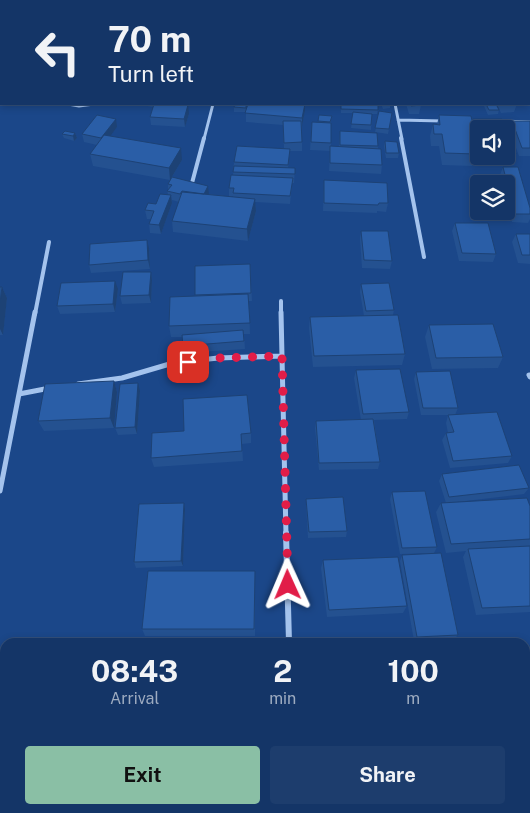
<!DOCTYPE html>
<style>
:root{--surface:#143567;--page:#1d3d6d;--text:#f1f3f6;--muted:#9dabc0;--line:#33507b;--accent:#8abfa5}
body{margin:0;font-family:"Public Sans",sans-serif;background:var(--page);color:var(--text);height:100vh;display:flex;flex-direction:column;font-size:19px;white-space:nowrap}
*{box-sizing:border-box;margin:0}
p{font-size:16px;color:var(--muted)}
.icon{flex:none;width:28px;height:28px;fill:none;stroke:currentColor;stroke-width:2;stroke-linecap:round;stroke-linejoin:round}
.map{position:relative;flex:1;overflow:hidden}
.side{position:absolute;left:0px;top:638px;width:530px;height:176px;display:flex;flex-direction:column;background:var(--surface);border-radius:15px 15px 0 0;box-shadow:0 2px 8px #0003,0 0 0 1px var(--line)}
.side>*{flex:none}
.top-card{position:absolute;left:0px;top:0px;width:530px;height:105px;box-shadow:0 2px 8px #0003,0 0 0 1px var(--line);background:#143567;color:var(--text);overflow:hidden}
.tools{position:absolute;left:470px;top:120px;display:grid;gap:10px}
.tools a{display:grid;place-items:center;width:45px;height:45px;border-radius:5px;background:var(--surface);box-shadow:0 2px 8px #0003,0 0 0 1px var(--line);font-size:25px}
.pin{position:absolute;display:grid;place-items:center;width:42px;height:42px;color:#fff;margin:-21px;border-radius:10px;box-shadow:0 2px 8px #0006}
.me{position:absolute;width:55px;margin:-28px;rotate:359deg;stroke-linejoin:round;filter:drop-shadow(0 0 4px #0008)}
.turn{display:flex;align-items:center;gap:18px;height:105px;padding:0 25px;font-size:22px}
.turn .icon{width:65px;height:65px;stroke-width:2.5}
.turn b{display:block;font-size:35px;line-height:42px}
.eta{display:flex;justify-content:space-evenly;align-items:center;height:85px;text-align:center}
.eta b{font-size:30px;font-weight:700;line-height:35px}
.button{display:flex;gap:10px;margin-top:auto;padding:10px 25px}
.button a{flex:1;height:58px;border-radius:5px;background:var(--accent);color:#111;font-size:20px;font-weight:700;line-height:58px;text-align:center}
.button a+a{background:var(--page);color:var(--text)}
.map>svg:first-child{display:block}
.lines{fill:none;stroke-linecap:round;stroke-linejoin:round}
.minor-far3{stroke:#a4c3ed;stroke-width:3}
.minor-far2{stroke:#a4c3ed;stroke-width:4}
.minor-far1{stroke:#a4c3ed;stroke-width:5}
.minor{stroke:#a4c3ed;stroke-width:6}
.wall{fill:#245190}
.shaded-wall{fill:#1d4275}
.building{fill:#2a5ea7;stroke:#1d4275}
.route{stroke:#e11d48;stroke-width:9;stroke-dasharray:0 16.2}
</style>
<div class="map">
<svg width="530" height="813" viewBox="0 0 530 813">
<rect width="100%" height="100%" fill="#1b4789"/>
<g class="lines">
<!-- minor-far3 -->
<path class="minor-far3" d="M529,41L530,44
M68,104L79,106L94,104
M395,104L402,139
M398,120L443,121
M496,121L530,122
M204,139L213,104"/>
<!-- minor-far2 -->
<path class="minor-far2" d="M401,138L424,257
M192,183L204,138
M281,301V314
M35,314L49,242"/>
<!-- minor-far1 -->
<path class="minor-far1" d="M281,312L286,535
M529,375L530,377
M78,384L122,378L173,363L218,358L282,356
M19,394L50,388
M0,491L35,312"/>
<!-- minor -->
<path class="minor" d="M286,533L289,642
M525,776H530
M294,809V813
M307,813L332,809"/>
</g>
<!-- wall -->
<path class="wall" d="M98,0H133V1H98Z
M311,0H360V1H311Z
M398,0H432V1H398Z
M0,49H1V69H0Z
M529,68L530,70V88H529Z
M147,104H163L189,114L185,127L151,125L150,117L153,107L147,106Z
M246,104V110L305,111L302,126V151H290L288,168H295L294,183H292L290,204L255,202L256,211L248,241L173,232L172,221L179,202L172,200V203L161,234L150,233L149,224L151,219H147L145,210L156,204L168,194L167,191L168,190V184L170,180L93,166L90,154L97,145L84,142L82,134L117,127L110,136L182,160L172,177L209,194L233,197V196H229V188L233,175L234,162L284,148L283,125L246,122V112H234V107Z
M341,104L378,110L377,114H372L371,130L351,128L353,113H341Z
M381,104H390V108L383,109Z
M406,104H420L421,105L419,114H409Z
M423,104H442L424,105Z
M456,104H483L457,106Z
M484,104H496L499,110L498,114L488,115L484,106Z
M497,104H517L514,112L501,113Z
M379,111L392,113L388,134L375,132Z
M319,115L331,120V146L339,147L340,131L378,146V148L382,165L381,174L329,171L330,151L310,150L312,122L318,123Z
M439,115L473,122V119L479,129V150L473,133L472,138L475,154L472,166L442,165L439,146H431L430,136L433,124L437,125Z
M512,121H530V156H519L509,129Z
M506,130L516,154L513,163H483L481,156H506Z
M75,133L77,138L74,141L64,138L62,134Z
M385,141L399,153L398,158H386L384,146Z
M503,167L530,208V219L528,223L512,222L506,200V184H502L500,175Z
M324,180L388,203L386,212L377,211V213L323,211Z
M455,223L496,254L493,262L459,261L452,231Z
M361,231L392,261L390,269L362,268L360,239Z
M516,234H530V264L518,263L512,242Z
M149,248L150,269L91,273L89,265Z
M250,264L252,301H249L250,334H244L245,349L184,353L182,337H171L169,326L195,296V266Z
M151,272L152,280L151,303L122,304L120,296Z
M361,284L394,310L393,315L405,354L402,365L313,367L309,328L310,317L364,316L360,292Z
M0,287H2L7,298L3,335H0Z
M118,289L115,312L60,314L57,306Z
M429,325L503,357L498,368L432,369L425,337Z
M356,370L409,412L407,419L374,420L380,462L378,469L319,470L315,428L316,421L361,420L354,378Z
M416,372L458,408L455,415L512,456L508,463L450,468L442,440L446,433H448L446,423L448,415H454H421L414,379Z
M114,381L117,392L114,428L44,431L38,421Z
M140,391L137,434L118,435L115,428Z
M152,433H251V443L242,444L243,461L154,467L151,458Z
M442,474L529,488L524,494L457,502L530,506V612L476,615L463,557L466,551L446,553L436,512L441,503H446L439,481Z
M392,492L437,547L434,553L400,554L390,499Z
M306,499L347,531L346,537L308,538L306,505Z
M184,503L185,509L183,566L136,568L134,562Z
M402,555L458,635L454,639L414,641L400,561Z
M323,560L407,606L403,613L327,617L321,568Z
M255,571V636H145L142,629Z
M530,646V700L525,701V647Z
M0,696H5V759H0Z"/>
<!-- shaded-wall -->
<path class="shaded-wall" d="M305,104V111L302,126V118Z
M188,105L189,114L185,127L184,119Z
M116,119L117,127L103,146L101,138Z
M75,133L77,138L74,141L73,136Z
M181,148L182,160L170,180L169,168Z
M208,186L209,195H203Z
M171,195L172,203L161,234L159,225Z
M255,199L256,211L248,241L247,229Z
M147,240L149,248L150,269L148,260Z
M151,272L152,280L151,303L149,295Z
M115,281L118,289L115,312L113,304Z
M2,287L7,298L3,335L0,329V303Z
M114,381L117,392L114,428L110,418Z
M138,383L140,391L137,434L135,427Z
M184,503L185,509L183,566L181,561Z
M1,800L4,801L2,813H0Z
M49,809H54L53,813H48Z"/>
<!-- building -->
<path class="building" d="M172,0H222V1H172Z
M255,0H286V1H255Z
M453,0H500V1H453Z
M526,0H530V4H529V1H526Z
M0,49H1V61H0Z
M529,68L530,70V79H529Z
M154,104H157L188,105L184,119L150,117Z
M235,104H246V108L234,107Z
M248,104H305L302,118L245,113Z
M341,104H378V110L341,109Z
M410,104H420L421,105L411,106Z
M486,104H496L499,110H489Z
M379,111L392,113L389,129L375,128Z
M353,112L372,114L371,125L351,124Z
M97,115L116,119L101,138L82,134Z
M319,115L332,116L330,122L318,121Z
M439,115L471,116L474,129H470L475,154L445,153L442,134H434L433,124L440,125Z
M473,119H502L506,129H479V134Z
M283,121H301L302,142L284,143Z
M512,121H530V148H522Z
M312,122L331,123V143L311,142Z
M506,130L516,154H506Z
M65,131L75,133L73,136L62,134Z
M340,131L377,133L378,146L340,145Z
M104,135L181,148L169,168L90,154Z
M385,141L397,142L399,153H386Z
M237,146L290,149L288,165L234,162Z
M330,146L381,149L382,165L330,163Z
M234,166L295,168V174L233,172Z
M503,167H518L530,208V214H515Z
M231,175L293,178L290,196L233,193L234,188H229Z
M172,177L208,186L204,194L182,191L180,194L167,191L172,185L168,184Z
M324,180L387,183L388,203H379L378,205L324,203Z
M182,192L255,199L247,229L172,221Z
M160,194L171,195L159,225L149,224L154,211L145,210L148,203L156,204Z
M455,223H488L496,254L462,253Z
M361,231H388L392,261L364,260Z
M516,234H530V255H522Z
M147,240L148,260L89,265L90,244Z
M250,264L251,293L195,295V266Z
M123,272H151L149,295L120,296Z
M115,281L113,304L57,306L61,283Z
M389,283L394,310L366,311L361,284Z
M0,287H2L0,303Z
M248,294L250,323L169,326L170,297Z
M398,315L405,354L314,356L310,317Z
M493,324L503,357L436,358L429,325Z
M243,330L244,341L183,346L182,335Z
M400,369L409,412L363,414L356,370Z
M450,371L458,408H423L416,372Z
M114,381L110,418L38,421L45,384Z
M138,383L135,427L115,428L120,384Z
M247,395L251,433L241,434L242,451L151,458L152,433L184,431L183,399Z
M497,412L512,456L453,461L446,433L454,432L448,415Z
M373,419L380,462L319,463L316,421Z
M519,465L529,488L449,497L442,474Z
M425,491L437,547L402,548L392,492Z
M343,497L347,531L309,532L306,499Z
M527,498L530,506V539L451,544L441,503Z
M184,503L181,561L134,562L139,504Z
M530,546V606L482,608L468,549Z
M441,553L458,635L417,637L402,555Z
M398,557L407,606L329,610L323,560Z
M148,571H255L254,629H142Z
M530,646V697H525V647Z
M0,696H5V756H0Z
M10,809H49L48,813H9Z"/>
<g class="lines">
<!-- route -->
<path class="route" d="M188,362L218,358L282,356L288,585"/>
</g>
</svg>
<div class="tools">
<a><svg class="icon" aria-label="sound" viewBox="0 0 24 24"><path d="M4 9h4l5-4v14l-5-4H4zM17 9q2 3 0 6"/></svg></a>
<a><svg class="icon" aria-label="layers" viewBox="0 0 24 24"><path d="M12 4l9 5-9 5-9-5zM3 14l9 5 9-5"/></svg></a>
</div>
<div class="pin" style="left:188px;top:362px;background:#d93025"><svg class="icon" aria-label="arrive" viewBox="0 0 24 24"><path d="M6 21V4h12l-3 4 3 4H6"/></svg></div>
<svg class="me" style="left:288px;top:585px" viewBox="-20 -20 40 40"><path d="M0-17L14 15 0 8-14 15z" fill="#e11d48" stroke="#fff" stroke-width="4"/></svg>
<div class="top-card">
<div class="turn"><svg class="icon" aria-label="left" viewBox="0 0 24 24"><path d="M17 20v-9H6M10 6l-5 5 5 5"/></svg><div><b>70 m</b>Turn left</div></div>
</div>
<section class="side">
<div class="eta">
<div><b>08:43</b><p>Arrival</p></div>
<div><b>2</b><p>min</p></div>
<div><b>100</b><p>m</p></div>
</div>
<div class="button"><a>Exit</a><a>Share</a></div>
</section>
</div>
